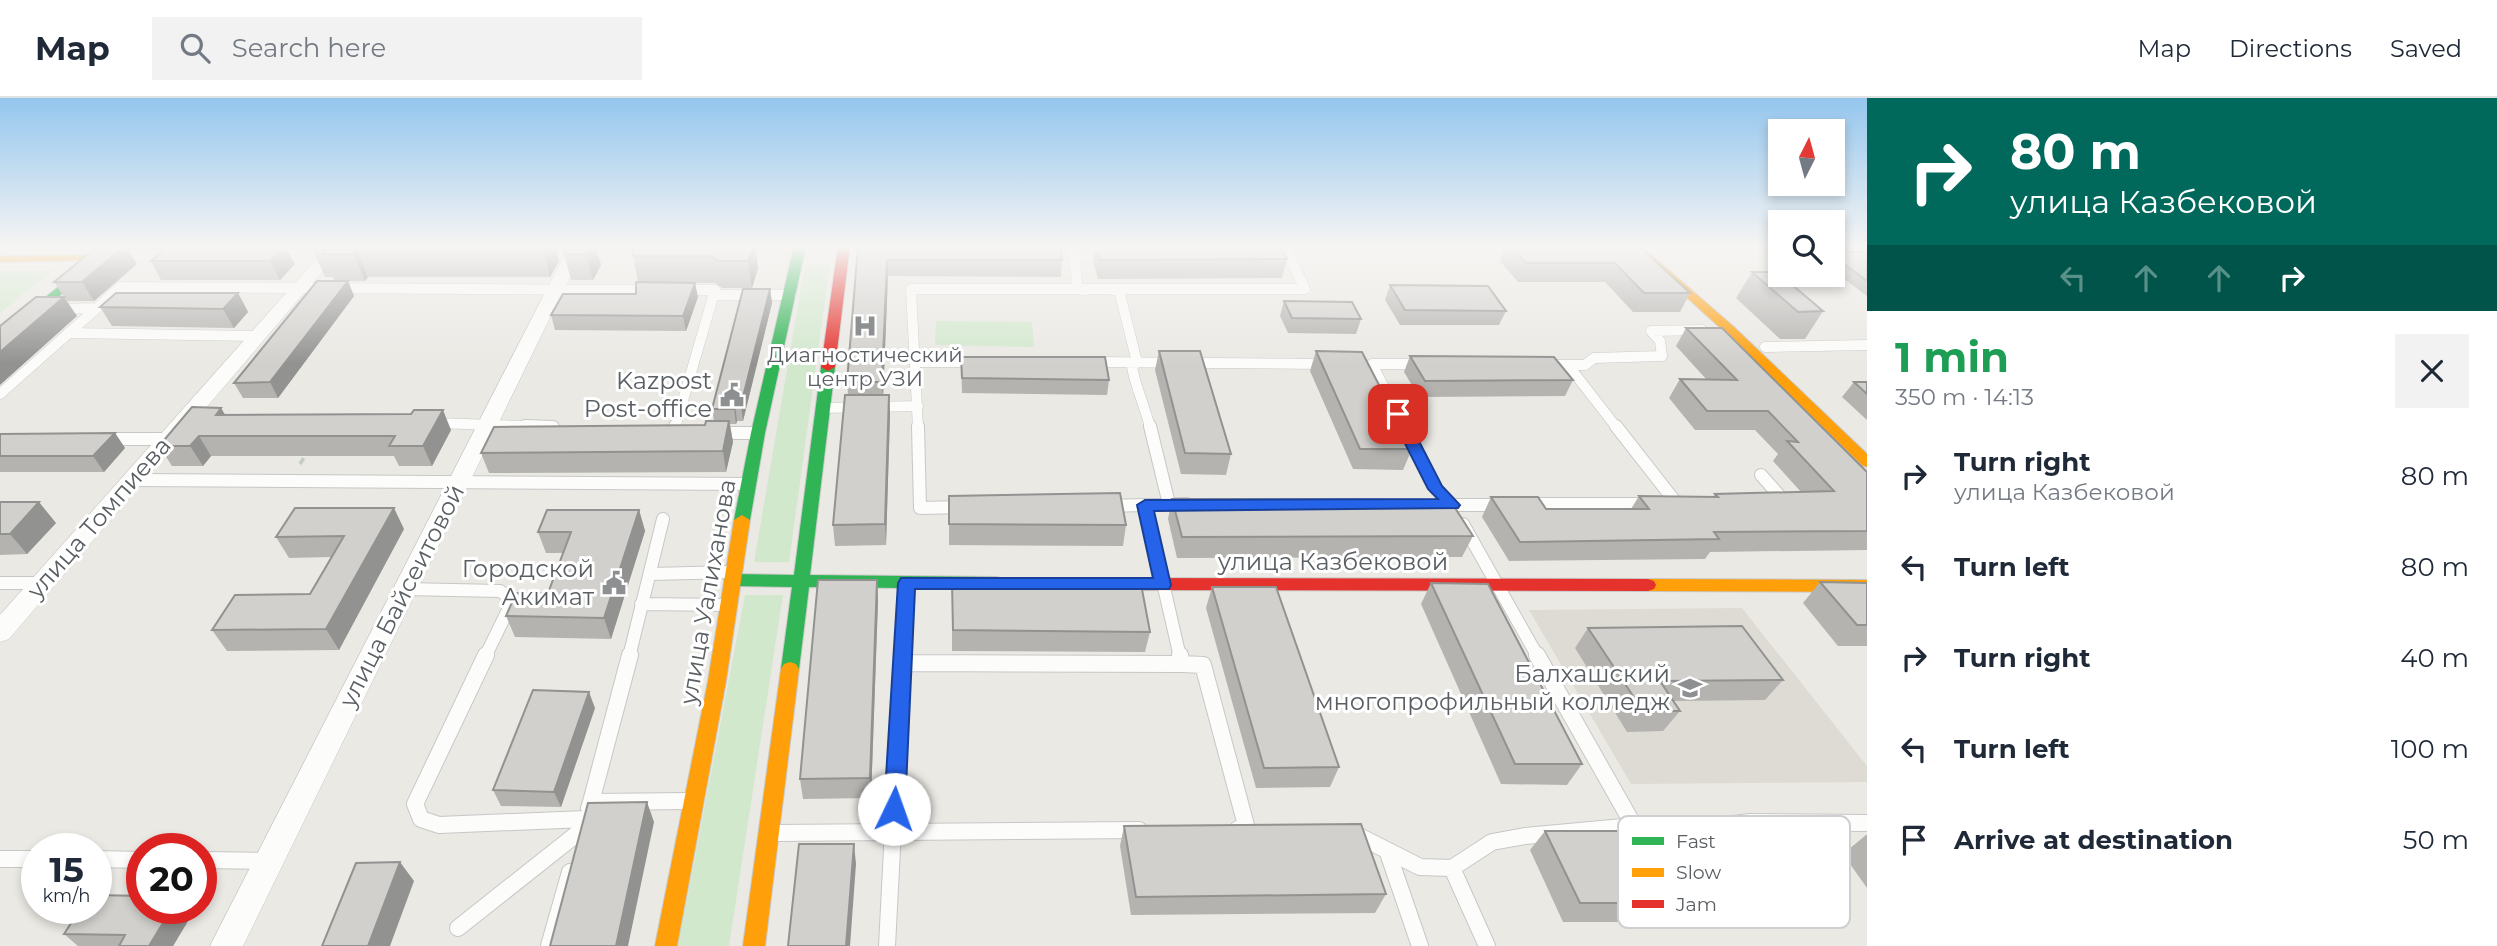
<!DOCTYPE html>
<meta charset="utf-8">
<style>
:root{--surface:#fff;--page:#f2f2f3;--text:#1f2937;--muted:#747a83;--line:#e0e1e3}
body{margin:0;font-family:Montserrat,sans-serif;background:var(--page);color:var(--text);height:100vh;display:flex;flex-direction:column;font-size:26px;white-space:nowrap}
*{box-sizing:border-box;margin:0}
p{font-size:23px;color:var(--muted)}
.icon{flex:none;width:38px;height:38px;fill:none;stroke:currentColor;stroke-width:2;stroke-linecap:round;stroke-linejoin:round}
.map{position:relative;flex:1;overflow:hidden}
.sheet{display:flex;flex-direction:column;background:var(--surface);width:630px}
.sheet>*{flex:none}
.hud{background:#00695c;color:#fff;overflow:hidden}
.needle{width:46px;rotate:6deg}
.fabs{position:absolute;left:1768px;top:21px;display:grid;gap:14px}
.fabs a{display:grid;place-items:center;width:77px;height:77px;border-radius:0px;background:var(--surface);box-shadow:0 4px 10px #0003;font-size:35px}
.speed{position:absolute;left:21px;top:735px;display:flex;gap:14px;font-size:35px;font-weight:700;text-align:center}
.speed>*{display:grid;place-content:center;width:91px;height:91px;border-radius:50%;background:var(--surface);box-shadow:0 4px 10px #0003;line-height:1}
.speed small{font-size:18px;font-weight:400}
.speed .limit{border:10px solid #d22;background:#fff;color:#111}
.pin{position:absolute;display:grid;place-items:center;width:60px;height:60px;color:#fff;margin:-30px;border-radius:14px;box-shadow:0 4px 10px #0006}
.me{position:absolute;width:77px;margin:-38px;rotate:3deg;stroke-linejoin:round;filter:drop-shadow(0 0 5px #0008)}
.turn{display:flex;align-items:center;gap:24px;height:147px;padding:0 28px;font-size:32px}
.turn .icon{width:91px;height:91px;stroke-width:2.5}
.turn b{display:block;font-size:49px;line-height:60px}
.lanes{display:flex;align-items:center;height:66px;padding:0 28px;background:#0003;justify-content:center;gap:35px;direction:ltr}
.lanes .off{opacity:.35}
.round{display:grid;place-items:center;flex:none;width:74px;height:74px;border-radius:0px;background:var(--page)}
.summary{display:flex;align-items:center;justify-content:space-between;height:119px;padding:0 28px}
h1{font-size:42px;font-weight:700;line-height:52px;color:#1e9e55}
ul{padding:0;list-style:none}
li{display:flex;align-items:center;gap:21px;height:91px;padding:0 28px}
li div{flex:1}
li b{display:block;font-size:26px}
li em{font-style:normal}
header{display:flex;align-items:center;gap:42px;box-sizing:border-box;height:98px;padding:0 35px;background:var(--surface);border-bottom:2px solid var(--line)}
header strong{font-size:33px}
nav{display:flex;gap:38px;margin-inline-start:auto;font-size:24px}
.search{width:490px;height:63px;background:var(--page);display:flex;align-items:center;gap:18px;box-sizing:border-box;padding:0 24px;border-radius:0px;color:var(--muted);font-size:26px}
main{display:flex;flex:1;min-height:0}
.map>svg:first-child{display:block}
.education{fill:#dedbd4}
.green{fill:#d2e8cd}
.lines{fill:none;stroke-linecap:round;stroke-linejoin:round}
.lane-far2-casing{stroke:#c7c7c7;stroke-width:11}
.lane-far1-casing{stroke:#c7c7c7;stroke-width:14}
.lane-casing{stroke:#c7c7c7;stroke-width:18}
.street-casing{stroke:#c7c7c7;stroke-width:1}
.fast-casing{stroke:#c8c8c8;stroke-width:2}
.slow-casing{stroke:#c8c8c8;stroke-width:2}
.jam-casing{stroke:#c8c8c8;stroke-width:2}
.path{stroke:#c4cbc7;stroke-width:3.5;stroke-dasharray:7 3.5;stroke-linecap:butt}
.lane-far2{stroke:#fcfcfb;stroke-width:10}
.lane-far1{stroke:#fcfcfb;stroke-width:12}
.lane{stroke:#fcfcfb;stroke-width:16}
.street{fill:#fcfcfb;fill-rule:evenodd}
.fast{fill:#30b455;fill-rule:evenodd}
.slow{fill:#ff9f0a;fill-rule:evenodd}
.jam{fill:#e5322d;fill-rule:evenodd}
.wall{fill:#b4b3b0}
.shaded-wall{fill:#929290}
.building{fill:#d1d0cd;stroke:#929290;stroke-width:2}
.route{fill:#2563eb;stroke:#184099;stroke-width:2}
.labels{text-anchor:middle;stroke-width:6;stroke-linejoin:round;paint-order:stroke}
.far-poi-label{font-size:21px;fill:#5a5f63;stroke:#fff}
.poi-label{font-size:24px;fill:#5a5f63;stroke:#fff;text-anchor:end}
.street-label{font-size:24px;fill:#5a5f63;stroke:#fff}
.key{fill:#fff;stroke:#cecfd0;stroke-width:2}
.key-label{font-size:19px;fill:#5a5f63}
</style>
<header>
<strong>Map</strong>
<div class="search"><svg class="icon" aria-label="search" viewBox="0 0 24 24"><circle cx="10" cy="10" r="6"/><path d="M15 15l6 6"/></svg>Search here</div>
<nav><a>Map</a><a>Directions</a><a>Saved</a></nav>
</header>
<main>
<div class="map">
<svg width="1867" height="848" viewBox="0 0 1867 848">
<rect width="100%" height="100%" fill="#ebe9e4"/>
<!-- education -->
<path class="education" d="M1742,510L1867,668V684L1631,686L1529,512Z"/>
<!-- green -->
<path class="green" d="M805,167H830L789,464H754Z
M0,173H52L0,215Z
M936,223L1032,224L1034,249L935,247Z
M745,497H783L729,848H678Z"/>
<g class="lines">
<!-- lane-far2 casing -->
<g class="lane-far2-casing">
<path id="lane-far2" d="M1073,148L1078,191L1086,192
M1112,192H1119L1137,264L1132,269C1136,291 1145,308 1150,330
M713,197H791
M58,211L97,210L120,189L650,192
M68,235L256,238
M1765,249L1867,247
M914,264H976
M1089,264L1326,266
M1547,267H1585L1594,260L1662,258L1660,243L1651,233L1702,232
M1568,267L1617,330
M0,296L97,210
M823,310L918,308
M435,325L553,329
M675,330L715,192H679
M918,330L911,191H1305L1285,148
M1405,330L1372,266H1423"/>
</g>
<!-- lane-far1 casing -->
<g class="lane-far1-casing">
<path id="lane-far1" d="M525,328L553,329
M918,328L920,410L965,409
M1150,328L1169,406
M1404,328L1436,391L1452,407H1504
M1616,328L1677,406
M666,334L673,335L675,328
M715,335H758
M105,341H169
M1761,377L1786,405
M134,382L749,386
M1529,406H1647
M1145,407L1187,406
M1106,408L1145,407L1180,559
M1463,426L1538,559
M651,476L732,474
M0,485H42
M405,491L500,493L509,499V510L485,559
M641,506L728,507
M629,559L663,421
M902,559L906,485"/>
</g>
<!-- lane casing -->
<g class="lane-casing">
<path id="lane" d="M486,557L415,706L421,721L439,727L586,721
M1537,557L1634,728
M902,565L1182,566L1180,557
M1182,566L1203,567L1247,731H1238
M591,704L630,557
M589,710L591,704L689,703
M1351,734L1420,769L1452,770L1492,744L1525,738L1634,728L1710,729L1750,724L1867,725
M776,735L1139,732
M1388,755L1420,848
M0,761H37
M96,761L142,762
M201,762L267,763
M1452,770L1487,848
M458,830L583,731
M549,848L570,774
M887,848L902,557"/>
</g>
<!-- street casing -->
<g class="street-casing">
<path id="street" d="M328,148H344L9,541L0,544V517Z
M569,148H585L243,848H210Z"/>
</g>
<!-- fast casing -->
<g class="fast-casing">
<path id="fast" d="M794,148H806L765,335L750,422L742,427L734,422L751,335Z
M95,159L101,162L99,164L5,245L0,246V236Z
M828,265L835,269L810,477L997,479L1003,481L1005,485L1003,489L997,491L809,489L799,571L796,576L790,578L784,576L781,571L792,489L732,488L726,486L724,482L726,478L732,476L794,477L821,269Z"/>
</g>
<!-- slow casing -->
<g class="slow-casing">
<path id="slow" d="M505,148H576L570,151H510Z
M580,148H786L780,151H586Z
M1630,148H1641L1734,229L1867,356V369L1862,367L1726,235Z
M97,157L101,158V162L0,164V158Z
M742,417L750,422L726,583L677,848H655L708,583L734,422Z
M1648,481L1867,482V494L1648,493L1642,491L1640,487L1642,483Z
M790,564L796,566L799,571L765,848H743L781,571L784,566Z"/>
</g>
<!-- jam casing -->
<g class="jam-casing">
<path id="jam" d="M106,148H367L361,151H112Z
M838,148H850L835,269L828,273L821,269Z
M1096,480L1648,481L1654,483L1656,487L1654,491L1648,493L1096,492L1090,490L1088,486L1090,482Z"/>
</g>
<!-- path -->
<path class="path" d="M300,366L305,358"/>
<!-- lane-far2 -->
<use href="#lane-far2" class="lane-far2"/>
<!-- lane-far1 -->
<use href="#lane-far1" class="lane-far1"/>
<!-- lane -->
<use href="#lane" class="lane"/>
<!-- street -->
<use href="#street" class="street"/>
<!-- fast -->
<use href="#fast" class="fast"/>
<!-- slow -->
<use href="#slow" class="slow"/>
<!-- jam -->
<use href="#jam" class="jam"/>
</g>
<!-- wall -->
<path class="wall" d="M168,148L295,166L280,182H161L151,163Z
M555,148L559,163L550,179H368L365,183H335L333,179H325L313,152Z
M596,148L601,167L593,182H571L564,156Z
M632,148H755L758,170L752,190H722L715,185L638,184L633,158Z
M858,148L1062,162L1061,179L888,178L883,297H889L890,317L886,447L835,448L833,427L848,297L847,284Z
M1095,148H1280L1287,161L1282,180L1098,181L1093,163Z
M1506,148H1639L1690,195L1680,214H1633L1605,184H1518L1500,163Z
M1832,154H1867V198L1832,172Z
M137,166L94,203H67L77,218L54,184Z
M1752,174L1823,213L1805,241H1780L1736,200Z
M348,183L354,198L278,300H243L234,285Z
M1390,187L1506,213L1499,227H1400L1385,202Z
M770,191L772,205L743,323H737L736,326H730L733,344L726,374L489,375L481,355L705,327L714,323L712,311Z
M238,195L248,214L234,230L112,228L100,209Z
M698,199L686,233L555,232L551,217Z
M1284,203L1361,221L1356,236L1288,235L1280,218Z
M1686,230L1867,374V452L1710,454L1705,461L1509,463L1482,419L1491,399L1546,411H1631L1639,398L1713,399L1715,396L1801,394L1773,363L1778,356L1755,332H1695L1669,300L1680,281L1707,282L1676,248Z
M1159,253L1231,356L1226,377L1181,376L1155,272Z
M1316,253L1412,351L1403,372L1353,371L1310,273Z
M1410,258L1573,282L1565,298L1419,299L1404,274Z
M961,259L1109,282L1107,297L962,295Z
M1854,284H1867V322L1842,299Z
M221,310L225,317L451,332L432,368H399L394,358H211L203,368H172L159,348Z
M115,335L125,350L104,374H0V336Z
M949,398L1126,427L1123,448L949,447Z
M1172,401L1473,438L1462,459L1177,460L1168,421Z
M0,404L56,425L27,456L0,457Z
M639,412L645,433L611,541L515,539L506,518L548,495L563,455H546L538,434Z
M404,431L339,552L227,553L212,532L310,496L332,459L289,460L276,439Z
M877,482L878,503L871,700L803,701L800,681Z
M952,484L1150,534L1145,554L952,553Z
M1820,484L1867,485V548H1838L1803,505Z
M1431,485L1582,666L1567,687L1501,686L1421,506Z
M1212,489L1339,669L1330,689L1256,690L1206,510Z
M1588,530L1783,582L1765,602L1673,603L1680,613L1663,633L1627,634L1575,550Z
M595,610L561,709L501,708L493,692Z
M1124,728L1386,796L1375,815L1131,817L1120,748Z
M1545,733L1845,805L1821,824H1563L1530,752Z
M1866,737H1867V790L1843,756Z
M194,813L173,848H78L64,836Z"/>
<!-- shaded-wall -->
<path class="shaded-wall" d="M126,148L137,166L94,203L82,184Z
M285,148L295,166L280,182L270,163Z
M545,148H555L559,163L550,179L543,152Z
M591,148H596L601,167L593,182L586,156Z
M753,148H755L758,170L752,190L748,163Z
M357,152L368,179L365,183L354,156Z
M887,162L888,178L883,301L882,284Z
M348,183L354,198L278,300L270,284Z
M695,185L698,199L686,233L683,218Z
M770,191L772,205L743,323L741,307Z
M238,195L248,214L234,230L223,211Z
M64,199L77,218L0,287V254Z
M889,297L890,317L886,447L885,426Z
M735,307L737,323L736,326L734,311Z
M221,310L233,330L216,317Z
M443,312L451,332L432,368L423,348Z
M729,323L733,344L726,374L723,353Z
M115,335L125,350L104,374L93,358Z
M199,338L211,358L203,368L190,348Z
M39,404L56,425L27,456L10,436Z
M394,410L404,431L339,552L326,531Z
M639,412L645,433L611,541L604,520Z
M877,482L878,503L871,700L870,680Z
M589,594L595,610L561,709L554,694Z
M647,704L654,724L628,848H616Z
M854,746L856,766L850,848H846Z
M400,764L414,783L390,848H368Z
M172,810H191L194,813L173,848H149Z"/>
<!-- building -->
<path class="building" d="M98,148H125L82,184H54Z
M168,148H285L270,163H151Z
M317,148H545L543,152H357L354,156H323L327,152H313Z
M568,148H591L586,156H564Z
M632,148H753L748,163H718L711,158H633Z
M858,148H1060L1062,162H887L882,284H847Z
M1096,148H1280L1287,161L1100,162Z
M1510,148H1639L1690,195H1644L1615,165H1526Z
M1832,154H1867V183L1832,157Z
M1752,174H1777L1823,213L1798,214Z
M317,183H348L270,284L234,285Z
M636,184L695,185L683,218L551,217L563,196H636Z
M1390,187L1488,188L1506,213L1405,212Z
M743,191H770L741,307H735L734,311H712Z
M116,195H238L223,211L100,209Z
M36,199H64L0,254V228Z
M1284,203L1352,204L1361,221L1292,220Z
M1686,230H1722L1867,374V433L1714,434L1719,441L1520,444L1491,399H1538L1546,411H1649L1639,398L1718,399L1715,396L1834,393L1787,343L1798,344L1768,313H1707L1680,281L1737,282Z
M1159,253H1200L1231,356L1185,355Z
M1316,253L1362,254L1412,351H1360Z
M1410,258L1554,259L1573,282L1425,283Z
M961,259H1105L1109,282L962,280Z
M1854,284H1867V296Z
M845,297H889L885,426L833,427Z
M192,309L221,310L216,317L411,316L414,312H443L423,348H389L395,338H199L190,348H159Z
M706,323H729L723,353L481,355L494,329L705,327Z
M115,335L93,358H0V336Z
M1120,395L1126,427L949,426V398Z
M1172,401L1450,402L1473,438L1182,439Z
M0,404H39L10,436H0Z
M295,410H394L326,531L212,532L235,497L310,496L344,438L276,439Z
M547,412H639L604,520L506,518L516,495H548L571,434H538Z
M818,482H877L870,680L800,681Z
M952,484L1141,486L1150,534L953,532Z
M1820,484L1867,485V527H1857Z
M1431,485L1488,486L1582,666H1515Z
M1212,489H1276L1339,669L1264,670Z
M1742,528L1783,582L1660,583L1680,613H1643L1588,530Z
M533,592L589,594L554,694L493,692Z
M647,704L616,848H550L588,705Z
M1361,726L1386,796L1136,799L1124,728Z
M1545,733H1796L1845,805H1580Z
M799,746H854L846,848H788Z
M400,764L368,848H322L356,765Z
M96,797L142,798V810H172L149,848H119L125,837L64,836L81,810H96Z"/>
<!-- sky -->
<linearGradient id="sky" x2="0" y2="1"><stop stop-color="#94c6ee"/><stop offset="0.56" stop-color="#f6f5f3"/><stop offset="1" stop-color="#f6f5f3" stop-opacity="0"/></linearGradient>
<rect width="1867" height="266" fill="url(#sky)"/>
<!-- route -->
<path class="route" d="M1398,312L1405,316L1442,388L1460,407L1458,410L1154,413L1171,487L1169,491H915L905,711L902,717L894,720L887,717L884,711L898,485L901,480H1153L1137,407L1145,402L1438,401L1428,391L1390,316Z"/>
<!-- icons -->
<defs>
<g id="hospital-bare" transform="scale(1.89)"><path d="M-5-5h3v3.5h4V-5h3V5h-3V1.5h-4V5h-3Z" fill="#8d8f90" stroke="#fff" stroke-width="2.5" paint-order="stroke"/></g>
<g id="civic-bare" transform="scale(1.89)"><path d="M-.6-6.5H3V-4.5H.6V-3L4-1V1h2V6H-6V1h2V-1L-.6-3ZM-1.2 2.5V6h2.4V2.5Z" fill="#8d8f90" stroke="#fff" stroke-width="2.5" paint-order="stroke"/></g>
<g id="university-bare" transform="scale(1.89)"><path d="M0-5L7-2L0 1L-7-2ZM-4 1L0 2.5L4 1V4Q0 6-4 4Z" fill="#8d8f90" stroke="#fff" stroke-width="2.5" paint-order="stroke"/></g>
</defs>
<g fill-rule="evenodd">
<use href="#hospital-bare" x="865" y="228"/>
<use href="#civic-bare" x="732" y="297"/>
<use href="#civic-bare" x="614" y="485"/>
<use href="#university-bare" x="1690" y="590"/>
</g>
<g class="labels">
<!-- far-poi labels -->
<g class="far-poi-label">
<text x="865" y="264">Диагностический<tspan x="865" dy="24">центр УЗИ</tspan></text>
</g>
<!-- poi labels -->
<g class="poi-label">
<text x="712" y="291">Kazpost<tspan x="712" dy="28">Post-office</tspan></text>
<text x="594" y="479">Городской<tspan x="594" dy="28">Акимат</tspan></text>
<text x="1670" y="584">Балхашский<tspan x="1670" dy="28">многопрофильный колледж</tspan></text>
</g>
<!-- street labels -->
<g class="street-label">
<text transform="translate(99 420) rotate(-49)" y="8">улица Томпиева</text>
<text x="1333" y="472">улица Казбековой</text>
<text transform="translate(708 494) rotate(-80)" y="8">улица Уалиханова</text>
<text transform="translate(402 498) rotate(-63)" y="8">улица Байсеитовой</text>
</g>
</g>
<!-- legend -->
<rect x="1618" y="718" width="232" height="112" rx="10" class="key"/>
<rect x="1632" y="739" width="32" height="8" fill="#30b455"/>
<rect x="1632" y="770" width="32" height="9" fill="#ff9f0a"/>
<rect x="1632" y="802" width="32" height="8" fill="#e5322d"/>
<g class="key-label">
<text x="1676" y="750">Fast</text>
<text x="1676" y="781">Slow</text>
<text x="1676" y="813">Jam</text>
</g>
</svg>
<div class="fabs">
<a><svg class="needle" viewBox="-14 -14 28 28"><path d="M0-13l5 13h-10z" fill="#e53935"/><path d="M0 13l5-13h-10z" fill="#747a83"/></svg></a>
<a><svg class="icon" aria-label="search" viewBox="0 0 24 24"><circle cx="10" cy="10" r="6"/><path d="M15 15l6 6"/></svg></a>
</div>
<div class="speed"><div>15<small>km/h</small></div><div class="limit">20</div></div>
<div class="pin" style="left:1398px;top:316px;background:#d93025"><svg class="icon" aria-label="arrive" viewBox="0 0 24 24"><path d="M6 21V4h12l-3 4 3 4H6"/></svg></div>
<svg class="me" style="left:894px;top:711px" viewBox="-20 -20 40 40"><circle r="19" fill="#fff"/><path d="M0-13L10 11 0 6-10 11z" fill="#2563eb"/></svg>
</div>
<section class="sheet">
<div class="hud">
<div class="turn"><svg class="icon" aria-label="right" viewBox="0 0 24 24"><path d="M7 20v-9h11M14 6l5 5-5 5"/></svg><div><b>80 m</b>улица Казбековой</div></div>
<div class="lanes"><svg class="icon off" aria-label="left" viewBox="0 0 24 24"><path d="M17 20v-9H6M10 6l-5 5 5 5"/></svg><svg class="icon off" aria-label="ahead" viewBox="0 0 24 24"><path d="M12 20V5M6 11l6-6 6 6"/></svg><svg class="icon off" aria-label="ahead" viewBox="0 0 24 24"><path d="M12 20V5M6 11l6-6 6 6"/></svg><svg class="icon" aria-label="right" viewBox="0 0 24 24"><path d="M7 20v-9h11M14 6l5 5-5 5"/></svg></div>
</div>
<div class="summary"><div><h1>1 min</h1><p>350 m · 14:13</p></div><a class="round"><svg class="icon" aria-label="close" viewBox="0 0 24 24"><path d="M6 6l12 12M18 6L6 18"/></svg></a></div>
<ul>
<li><svg class="icon" aria-label="right" viewBox="0 0 24 24"><path d="M7 20v-9h11M14 6l5 5-5 5"/></svg><div><b>Turn right</b><p>улица Казбековой</p></div><em>80 m</em></li>
<li><svg class="icon" aria-label="left" viewBox="0 0 24 24"><path d="M17 20v-9H6M10 6l-5 5 5 5"/></svg><div><b>Turn left</b></div><em>80 m</em></li>
<li><svg class="icon" aria-label="right" viewBox="0 0 24 24"><path d="M7 20v-9h11M14 6l5 5-5 5"/></svg><div><b>Turn right</b></div><em>40 m</em></li>
<li><svg class="icon" aria-label="left" viewBox="0 0 24 24"><path d="M17 20v-9H6M10 6l-5 5 5 5"/></svg><div><b>Turn left</b></div><em>100 m</em></li>
<li><svg class="icon" aria-label="arrive" viewBox="0 0 24 24"><path d="M6 21V4h12l-3 4 3 4H6"/></svg><div><b>Arrive at destination</b></div><em>50 m</em></li>
</ul>
</section>
</main>
